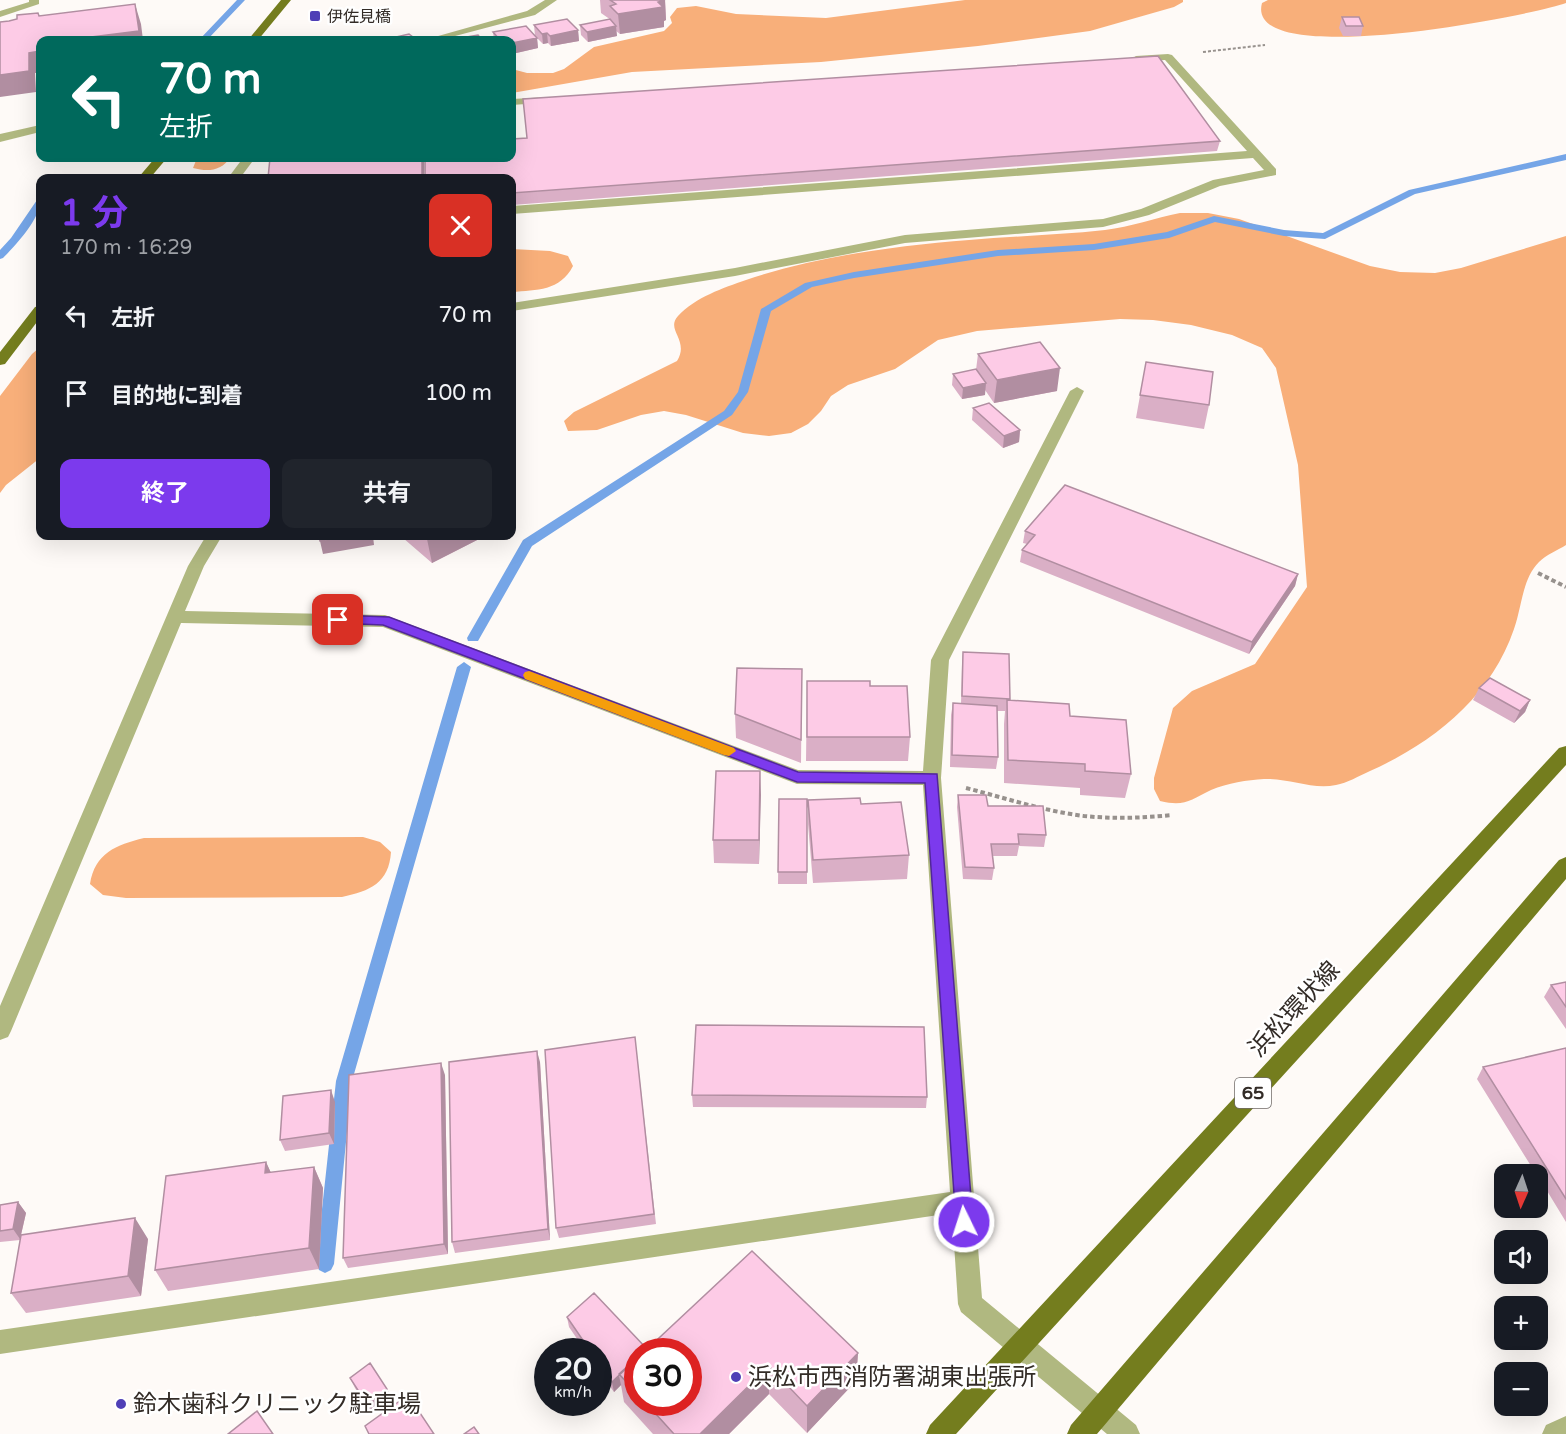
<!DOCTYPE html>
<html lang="ja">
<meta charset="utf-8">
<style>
:root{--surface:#171b24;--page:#20242c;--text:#f1f3f6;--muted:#9ea1a6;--accent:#7c3aed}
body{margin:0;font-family:"Varela Round","Noto Sans JP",sans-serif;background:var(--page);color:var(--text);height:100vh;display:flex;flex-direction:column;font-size:22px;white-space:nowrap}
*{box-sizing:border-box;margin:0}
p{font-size:20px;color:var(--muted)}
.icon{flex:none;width:33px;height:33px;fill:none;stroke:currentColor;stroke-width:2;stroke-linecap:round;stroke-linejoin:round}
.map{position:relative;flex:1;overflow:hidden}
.drawer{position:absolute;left:36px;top:174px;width:480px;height:366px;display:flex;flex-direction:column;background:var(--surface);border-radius:12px;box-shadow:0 6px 24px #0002}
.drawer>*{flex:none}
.hud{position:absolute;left:36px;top:36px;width:480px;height:126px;border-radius:12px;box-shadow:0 6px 24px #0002;background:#00695c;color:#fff;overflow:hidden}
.needle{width:39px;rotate:183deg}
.fabs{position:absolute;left:1494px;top:1164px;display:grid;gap:12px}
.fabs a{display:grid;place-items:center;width:54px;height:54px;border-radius:12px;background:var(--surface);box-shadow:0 6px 24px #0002;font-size:30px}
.speed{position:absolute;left:534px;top:1338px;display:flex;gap:12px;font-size:30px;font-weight:700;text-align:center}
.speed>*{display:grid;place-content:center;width:78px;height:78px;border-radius:50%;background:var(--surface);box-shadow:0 6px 24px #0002;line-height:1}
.speed small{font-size:15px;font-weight:400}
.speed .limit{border:9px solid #d22;background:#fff;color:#111}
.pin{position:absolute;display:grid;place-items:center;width:51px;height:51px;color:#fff;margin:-26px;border-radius:12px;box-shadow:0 3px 9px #0006}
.me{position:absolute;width:66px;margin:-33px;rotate:356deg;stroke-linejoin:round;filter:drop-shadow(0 0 4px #0008)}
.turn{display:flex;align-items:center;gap:21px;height:126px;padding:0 24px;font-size:27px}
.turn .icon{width:78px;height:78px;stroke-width:2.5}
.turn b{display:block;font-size:42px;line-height:51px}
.round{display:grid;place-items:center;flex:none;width:63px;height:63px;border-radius:12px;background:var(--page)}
.headline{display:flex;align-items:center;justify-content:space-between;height:102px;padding:0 24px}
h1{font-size:36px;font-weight:700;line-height:45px;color:var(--accent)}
.primary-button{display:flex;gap:12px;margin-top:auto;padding:12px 24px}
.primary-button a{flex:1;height:69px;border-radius:12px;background:var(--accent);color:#fff;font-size:24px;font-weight:700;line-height:69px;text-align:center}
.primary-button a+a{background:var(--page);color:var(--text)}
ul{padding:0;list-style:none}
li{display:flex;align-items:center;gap:18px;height:78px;padding:0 24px}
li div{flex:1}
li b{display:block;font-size:22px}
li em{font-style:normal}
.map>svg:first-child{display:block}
.forest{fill:#f8af7a}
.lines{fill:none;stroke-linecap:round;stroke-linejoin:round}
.stream{fill:#75a5e7;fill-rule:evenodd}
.path-far1{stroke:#97918d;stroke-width:2;stroke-dasharray:3 2;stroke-linecap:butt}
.path{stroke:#97918d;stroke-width:4;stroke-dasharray:4.5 3;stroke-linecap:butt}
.service{fill:#b0b880;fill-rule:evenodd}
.minor{fill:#b0b880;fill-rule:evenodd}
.tertiary{fill:#b0b880;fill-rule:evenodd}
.primary{fill:#747d1e;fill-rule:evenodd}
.wall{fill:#daafc6;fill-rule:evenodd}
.shaded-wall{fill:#b18ea1}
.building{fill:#fdcbe6;stroke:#b18ea1;stroke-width:1.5}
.route{fill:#7c3aed;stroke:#51269a;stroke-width:1.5}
.slow{fill:#f59e0b}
.poi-dot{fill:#4f3fb6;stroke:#fff;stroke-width:2}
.labels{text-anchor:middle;stroke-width:5;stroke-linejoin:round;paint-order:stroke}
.far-poi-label{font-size:16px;fill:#332c27;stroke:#fff;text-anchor:start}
.shield{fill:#fff;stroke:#706b68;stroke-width:1.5}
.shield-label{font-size:18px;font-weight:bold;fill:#332c27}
.near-street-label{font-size:24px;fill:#332c27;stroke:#fff}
.near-poi-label{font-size:24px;fill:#332c27;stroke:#fff;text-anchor:start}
</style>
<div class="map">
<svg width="1566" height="1434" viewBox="0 0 1566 1434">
<rect width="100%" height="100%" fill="#fefaf7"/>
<!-- forest -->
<path class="forest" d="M965,0H1183V2L1174,7L1090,31L978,46L821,62L632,72L512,93V69L527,73H553L564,69L594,47L664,31L672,23L670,17L677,8L696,6L736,14L826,18Z
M1268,0H1566V3C1531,16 1243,72 1262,3Z
M197,158H230C221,171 208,172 193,168Z
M1180,213H1208L1239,219L1370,266L1400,272L1435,273L1461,268L1566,236V545C1558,550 1546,555 1539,562C1522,579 1522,607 1514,629C1491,697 1433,743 1370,771C1359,776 1347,783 1336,785C1312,790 1289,778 1264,779C1247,780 1228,783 1211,790C1190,800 1185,807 1160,801L1154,789V778L1173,708L1192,691L1255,664L1307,587L1298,465L1276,368L1262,348L1232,335L1191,325L1153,320L1120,319L977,331L938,340L895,369L848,385L831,396L821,411L808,424L791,433L769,436L743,433L686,415L664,411L641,415L597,430L568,431L564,421L574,412L677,361C690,340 665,330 678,316C696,297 723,288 746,280C817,256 895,246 969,240C1014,236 1060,235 1105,230C1131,227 1155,218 1180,213Z
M512,249L550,251L568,256L573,266C560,291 537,290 512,292Z
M40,347V458L6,485L0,493V396L32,354Z
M363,837L380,842L391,852C389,883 370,891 342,897L126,898L103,895L90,884C95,853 116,845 144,838Z"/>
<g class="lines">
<!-- stream -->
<path class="stream" d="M237,0H245L207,40H199Z
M1566,154V160L1415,194L1325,239L1284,236L1215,222L1169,238L1094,250L998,256L854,278L812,287L771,311L748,392L732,415L532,546L478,641H468L467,638L523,540L724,411L738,392L761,309L805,283L854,272L998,250L1094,244L1167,232L1214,216L1284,230L1323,233L1409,190Z
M40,199C42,217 16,245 3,258L0,259V250L11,238L37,200Z
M464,662L471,667L352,1081L334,1264L331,1270L325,1273L319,1270L316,1264L336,1081L457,667Z"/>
<!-- path-far1 -->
<path class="path-far1" d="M1203,52L1265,45"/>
<!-- path -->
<path class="path" d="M1538,573L1566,587
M966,788C1005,798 1044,811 1084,816C1113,819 1143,818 1172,815"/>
<!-- service -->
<path class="service" d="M29,0H39V4L0,17V11L29,2Z"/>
<!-- minor -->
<path class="minor" d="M545,0H557L535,15L440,40H424L527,11Z
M1168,54L1172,55L1276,169V175L1220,186L1149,215L1103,227L905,243L735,276L512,311V303L735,268L905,235L1103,219L1141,209L1213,180L1264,170L1253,158L512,214V206L1247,151L1165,60L1136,62L1131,59L1136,56Z
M549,97L553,98V102L512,105V99Z
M243,158H255L240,178H228Z
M1077,387L1084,391L949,660L941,778L982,1298L1136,1425L1140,1434H1107L961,1312L958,1304L952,1213L0,1354V1330L950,1192L923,785L797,784L383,627L181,623L11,1031L8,1037L0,1040V1006L188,566L206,536H222L204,566L185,611L385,615L798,770L923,771L931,660L1070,391Z
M1566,1416V1434H1542L1546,1425Z"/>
<!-- tertiary -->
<path class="tertiary" d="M40,125V132L0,142V134Z"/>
<!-- primary -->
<path class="primary" d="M281,0H291L258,40H248Z
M155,158H167L150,178H138Z
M40,306V318L5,364L0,365V352L35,307Z
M1566,746V765L956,1434H926L930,1425L1559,748Z
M1566,857V879L1097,1434H1067L1071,1425L1559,860Z"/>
</g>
<!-- wall -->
<path class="wall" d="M600,0H665L666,20L664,21V27L620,34L616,31L617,36L588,42L581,35L580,25L611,20L601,13Z
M1342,17L1363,26L1361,36H1343L1339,28Z
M534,25L578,30L579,41L551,46L548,43L543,44L535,36Z
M493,32L537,38L538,48L512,54V40H494Z
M527,138L1220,141L1217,151L512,205V178Z
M978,354L1057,391L994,403L985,390V395L962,399L952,385L953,374L976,370Z
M1146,362L1209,405L1204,429L1136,418Z
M973,408L1020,430L1019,442L1003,448L972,420Z
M1025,531L1298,574L1295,586L1249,654L1020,562L1022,550L1027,544L1023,543Z
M402,536H485L432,563L403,538Z
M963,652L1009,700L1070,716L1131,774L1125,798L1080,795V788L1004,783V724L1005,711H997L998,757L996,769L950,767L951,715L953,703L961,704L962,664Z
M802,669L801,763L736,738L735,714Z
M807,681L870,686L910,737L908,761H806Z
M1479,688L1530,700L1525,712L1514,723L1473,700Z
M760,771L759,864L714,863L713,840Z
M958,795L988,806L1046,835L1044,847L1019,846L1017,856H993L994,868L992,880L963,879L957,807Z
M779,799H807V884H778Z
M808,800L861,804L909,855L907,879L813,883L808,824Z
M1566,982V1029L1544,997L1551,985Z
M635,1037L656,1224L559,1238L556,1228Z
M1566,1048V1222L1538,1176V1174H1536L1477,1079L1483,1067Z
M540,1062L550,1240L455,1253L452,1242Z
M445,1075L448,1254L348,1268L343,1258Z
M692,1095L927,1097L926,1108L693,1107Z
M335,1102L334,1144L285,1151L280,1140Z
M266,1162L271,1173L314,1167L323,1188L319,1269L168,1291L155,1270Z
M18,1202L26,1213L21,1235L148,1239L141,1296L26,1313L11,1293L20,1240L0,1242V1205Z
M567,1317L647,1349L858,1353L856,1381L807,1433L769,1394L729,1434H653L624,1402L621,1385L614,1392L598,1370V1352H586L569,1327ZM638,1352L688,1402H638Z
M350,1378L387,1389L392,1398L372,1414L355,1388Z"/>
<!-- shaded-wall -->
<path class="shaded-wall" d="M665,0L666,20L664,21V27L620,34L618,14L658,2Z
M135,4L141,24L143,40H67Z
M616,26L617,36L588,42L587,32Z
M578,30L579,41L551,46L550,36Z
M547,33L548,43L543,44L542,34Z
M537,38L538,48L512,54V43Z
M40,51V73H35L36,92L0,97V75L29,53Z
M422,158H424V178H422Z
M1060,368L1057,391L994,403L997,380Z
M986,383L985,395L962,399L963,388Z
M1020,430L1019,442L1003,448L1004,436Z
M354,536H373L374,545L323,554L320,541Z
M435,536H485L432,563L427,539Z
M1298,574L1295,586L1249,654L1252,642Z
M1530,700L1525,712L1514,723L1520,711Z
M760,771L761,795L759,864V840Z
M537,1051L540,1062L550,1240L548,1229Z
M441,1063L445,1075L448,1254L444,1244Z
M331,1090L335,1102L334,1144L329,1133Z
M266,1162L276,1184L265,1173Z
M314,1167L323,1188L319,1269L309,1248Z
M18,1202L26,1213L20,1239L13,1229Z
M135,1218L148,1239L141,1296L128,1276Z
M858,1353L856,1381L807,1433V1406Z
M769,1366V1394L729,1434H700Z
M619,1376L621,1385L614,1392L612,1382Z
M387,1389L392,1398L372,1414L367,1404Z"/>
<!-- building -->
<path class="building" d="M610,0H665L658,2L663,7L618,14L610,6L616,4Z
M135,4L139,31L67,40H40V51L29,53V71L0,75V22L9,21L17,19V15L38,13L39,16Z
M1342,17H1359L1363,26H1346Z
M567,19L578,30L550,36L547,33L542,34L534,25Z
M610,19L616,26L587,32L580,25Z
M526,26L537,38L512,43V40H500L493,32Z
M409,34L417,40H383Z
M478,35L482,40H449Z
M1158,56L1220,141L512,193V178H425V158H512V139L527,138L523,99Z
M270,158H422V178H268Z
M1040,342L1060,368L997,380L978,354Z
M1146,362L1213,372L1209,405L1140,395Z
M976,369L986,383L963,388L953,374Z
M989,403L1020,430L1004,436L973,408Z
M1065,485L1298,574L1252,642L1022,550L1035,535L1025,531Z
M319,536H354L320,541Z
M422,536H435L427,539Z
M963,652L1009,654L1010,699L962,696Z
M737,668L802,669L801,740L735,714Z
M1490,678L1530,700L1520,711L1479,688Z
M807,681H870V686H907L910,737H807Z
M1007,700L1069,704L1070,716L1126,720L1131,774L1085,771V764L1008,760Z
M953,703L997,706L998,757L952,755Z
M716,771H760L759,840H713Z
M958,795H986L988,806H1043L1046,835L1018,834L1019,844H991L994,868L965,867Z
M860,798L861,804L901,802L909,855L813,860L808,800Z
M779,799H807V872H778Z
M1566,982V1007L1551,985Z
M696,1025L924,1027L927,1097L692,1095Z
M635,1037L654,1214L556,1228L545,1050Z
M1566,1048V1199L1483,1067Z
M537,1051L548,1229L452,1242L449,1062Z
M441,1063L444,1244L343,1258L349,1075Z
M331,1090L329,1133L280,1140L283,1096Z
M266,1162L265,1173L314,1167L309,1248L155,1270L166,1176Z
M18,1202L13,1229L0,1231V1205Z
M135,1218L128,1276L11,1293L21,1235Z
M752,1251L858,1353L807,1406L769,1366L700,1434H674L645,1402H688V1352H644Z
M594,1293L647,1349L644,1352H638V1357L612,1382L598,1363V1352H591L567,1317Z
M638,1357V1394L619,1374Z
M370,1363L387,1389L367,1404L350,1378Z
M408,1395L434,1434H369L365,1426Z
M257,1411L273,1434H228Z
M474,1427L479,1434H464Z"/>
<!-- route -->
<path class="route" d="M338,615L389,617L798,772L937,774L973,1222L971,1227L964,1230L958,1227L956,1222L925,783L797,782L383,625L333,623L331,620Z"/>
<!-- slow -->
<path class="slow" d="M529,671L734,748L736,751L729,756L724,755L525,679L523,675L525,672Z"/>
<!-- markers -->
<g class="poi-dot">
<rect x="309" y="10" width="12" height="12" rx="3"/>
<circle cx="736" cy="1377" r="6"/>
<circle cx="121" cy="1404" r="6"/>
</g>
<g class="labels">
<!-- far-poi labels -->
<g class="far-poi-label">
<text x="327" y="22">伊佐見橋</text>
</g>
<!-- shield labels -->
<rect class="shield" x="1235" y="1078" width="36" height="30" rx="4.5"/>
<g class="shield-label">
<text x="1253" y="1099">65</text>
</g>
<!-- near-street labels -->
<g class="near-street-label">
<text transform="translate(1294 1009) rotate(-47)" y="8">浜松環状線</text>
</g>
<!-- near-poi labels -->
<g class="near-poi-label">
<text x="748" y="1385">浜松市西消防署湖東出張所</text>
<text x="133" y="1412">鈴木歯科クリニック駐車場</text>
</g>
</g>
</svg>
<div class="fabs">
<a><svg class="needle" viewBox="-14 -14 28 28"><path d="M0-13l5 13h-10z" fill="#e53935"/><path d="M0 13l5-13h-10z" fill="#9ea1a6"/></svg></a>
<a><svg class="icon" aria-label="sound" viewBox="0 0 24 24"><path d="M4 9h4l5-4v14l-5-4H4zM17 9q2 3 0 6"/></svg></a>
<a>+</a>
<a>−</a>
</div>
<div class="speed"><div>20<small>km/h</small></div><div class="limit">30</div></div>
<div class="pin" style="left:338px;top:620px;background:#d93025"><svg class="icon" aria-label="arrive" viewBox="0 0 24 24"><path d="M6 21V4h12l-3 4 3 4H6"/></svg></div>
<svg class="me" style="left:964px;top:1222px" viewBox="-20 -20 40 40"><circle r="17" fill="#7c3aed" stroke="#fff" stroke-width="3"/><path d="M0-11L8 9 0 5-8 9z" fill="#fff"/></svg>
<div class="hud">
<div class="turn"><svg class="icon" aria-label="left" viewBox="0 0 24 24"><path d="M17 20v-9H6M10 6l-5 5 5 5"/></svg><div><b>70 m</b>左折</div></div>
</div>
<section class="drawer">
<div class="headline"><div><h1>1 分</h1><p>170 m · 16:29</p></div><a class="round" style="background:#d93025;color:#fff"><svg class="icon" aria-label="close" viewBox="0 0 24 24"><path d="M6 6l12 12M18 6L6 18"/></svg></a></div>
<ul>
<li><svg class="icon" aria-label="left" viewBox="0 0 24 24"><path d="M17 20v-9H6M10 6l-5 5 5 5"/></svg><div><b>左折</b></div><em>70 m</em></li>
<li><svg class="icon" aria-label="arrive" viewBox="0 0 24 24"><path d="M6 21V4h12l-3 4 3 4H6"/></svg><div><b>目的地に到着</b></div><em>100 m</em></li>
</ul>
<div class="primary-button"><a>終了</a><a>共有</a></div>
</section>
</div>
